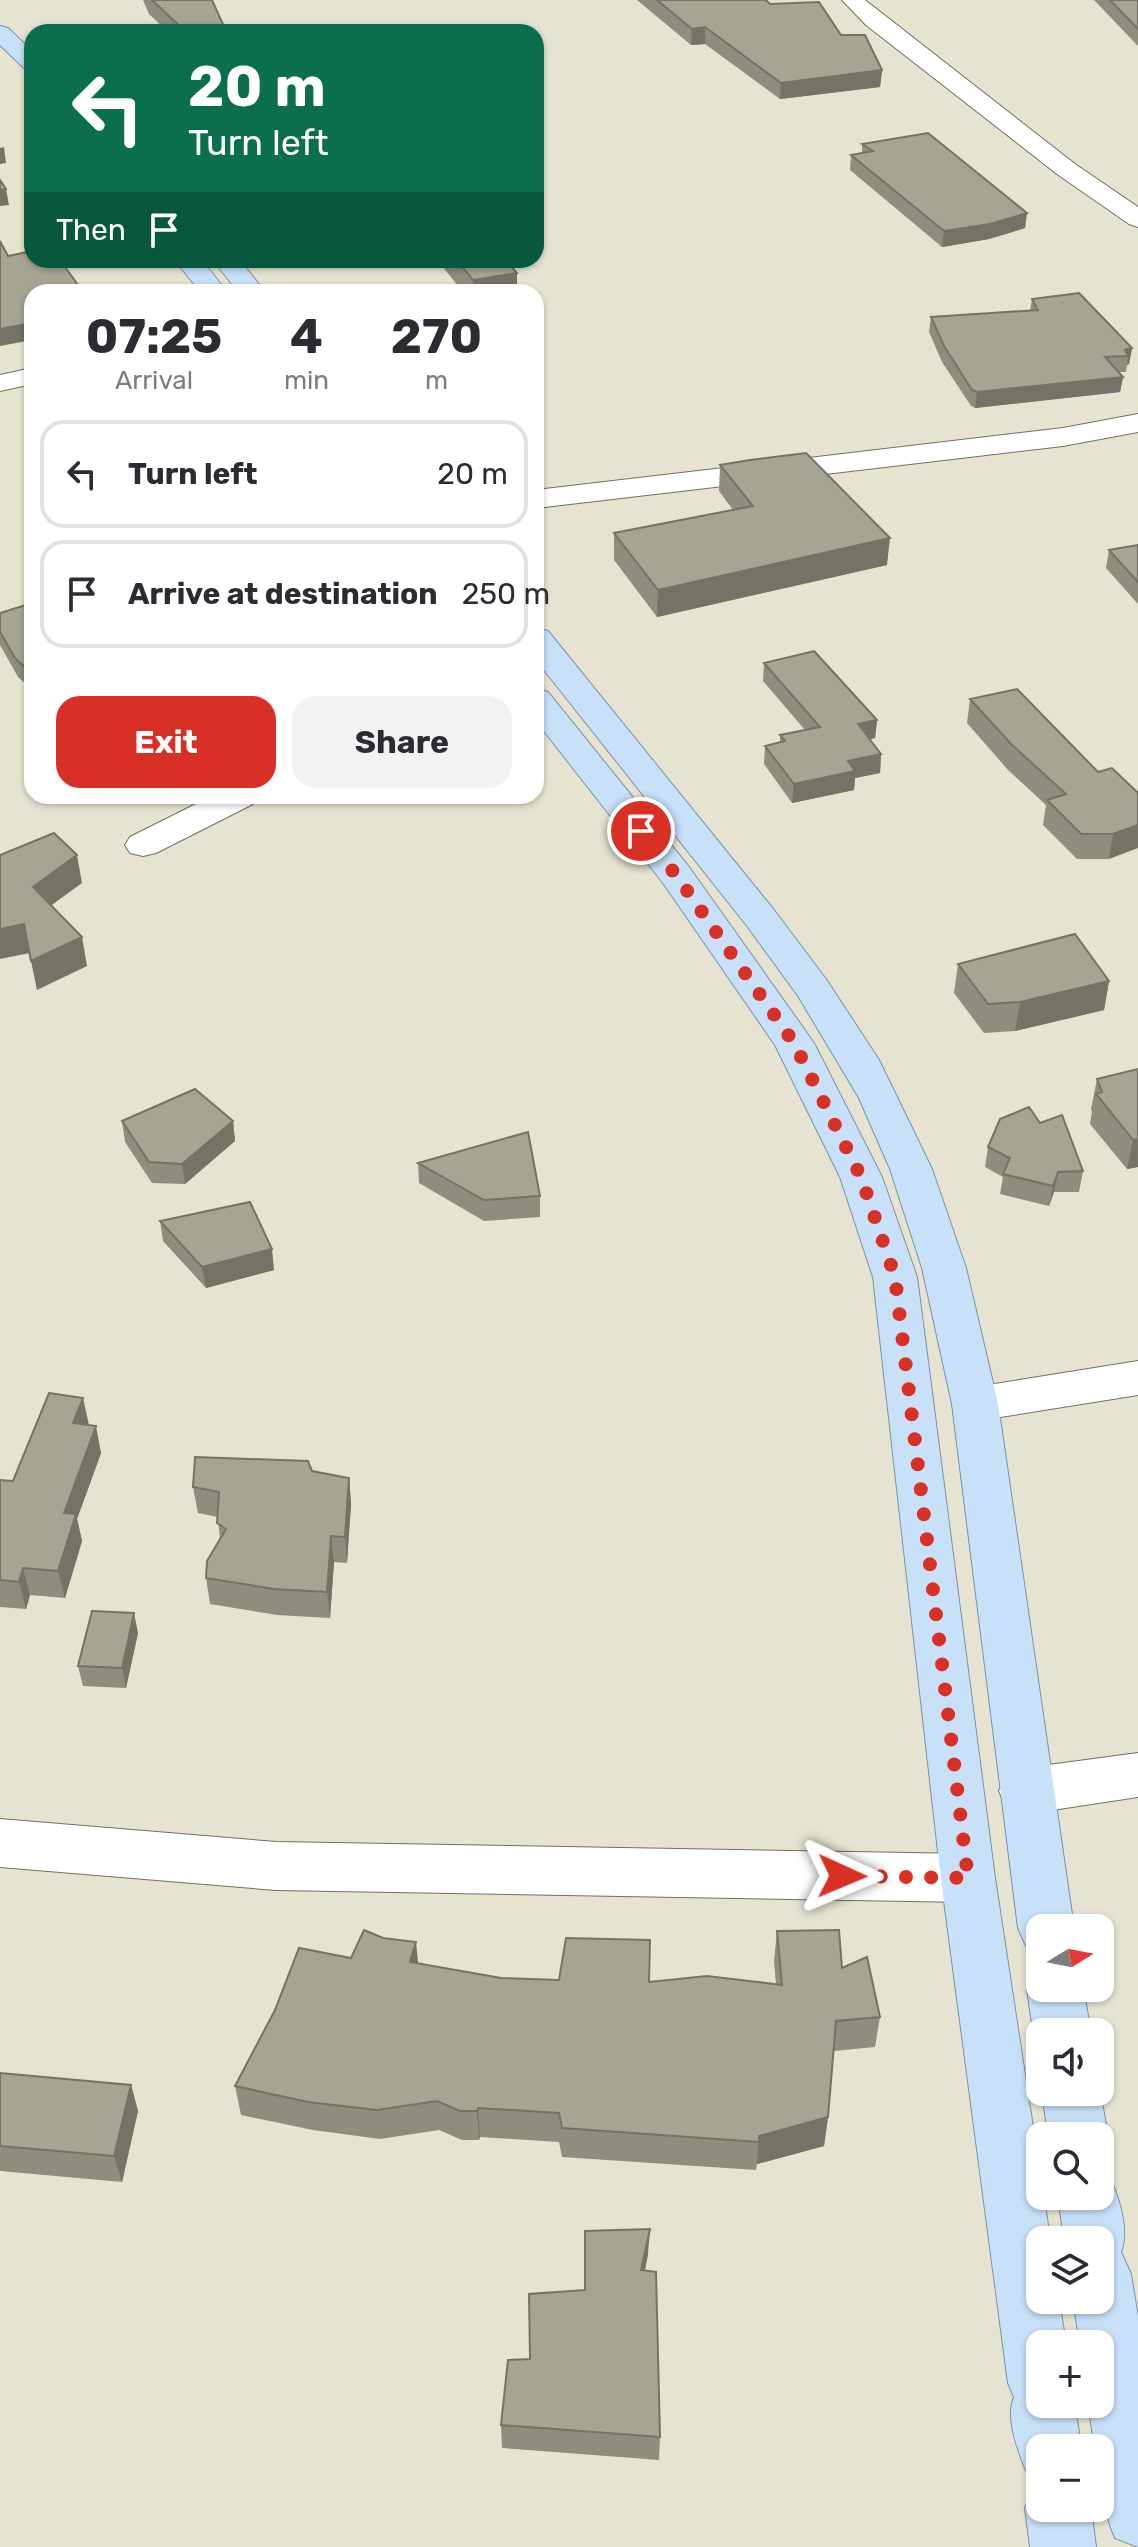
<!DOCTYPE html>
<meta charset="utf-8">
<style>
:root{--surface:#fff;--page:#f2f2f3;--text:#2b2b33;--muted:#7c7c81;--line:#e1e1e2;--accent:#d93025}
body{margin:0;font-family:Rubik,sans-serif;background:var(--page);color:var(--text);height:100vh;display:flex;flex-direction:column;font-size:30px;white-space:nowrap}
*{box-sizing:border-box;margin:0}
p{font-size:26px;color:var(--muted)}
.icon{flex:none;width:44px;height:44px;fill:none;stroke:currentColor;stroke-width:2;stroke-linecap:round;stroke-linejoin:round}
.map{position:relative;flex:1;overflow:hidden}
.panel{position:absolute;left:24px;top:284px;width:520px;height:520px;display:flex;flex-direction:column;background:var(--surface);border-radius:24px;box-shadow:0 2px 6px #0004}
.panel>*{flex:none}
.hud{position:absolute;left:24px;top:24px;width:520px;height:244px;border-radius:24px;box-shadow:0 2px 6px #0004;background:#0b6e4f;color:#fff;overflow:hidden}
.needle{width:52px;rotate:80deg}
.tools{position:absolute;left:1026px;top:1914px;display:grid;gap:16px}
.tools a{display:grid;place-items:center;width:88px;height:88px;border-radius:16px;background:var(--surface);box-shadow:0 2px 6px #0004;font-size:40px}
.pin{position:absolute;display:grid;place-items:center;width:68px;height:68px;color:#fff;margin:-34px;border:4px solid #fff;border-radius:50%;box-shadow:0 2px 8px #0007}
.me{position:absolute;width:88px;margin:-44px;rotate:91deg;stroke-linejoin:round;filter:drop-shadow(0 0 6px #0008)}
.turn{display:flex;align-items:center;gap:28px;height:168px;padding:0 32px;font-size:36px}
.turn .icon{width:104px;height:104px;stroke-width:2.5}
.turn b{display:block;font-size:56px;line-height:68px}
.then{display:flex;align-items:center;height:76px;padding:0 32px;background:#0003;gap:16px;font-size:30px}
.eta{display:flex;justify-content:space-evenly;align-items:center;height:136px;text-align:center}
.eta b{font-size:48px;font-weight:700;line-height:56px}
.action{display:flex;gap:16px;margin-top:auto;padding:16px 32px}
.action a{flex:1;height:92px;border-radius:24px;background:var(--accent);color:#fff;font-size:32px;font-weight:700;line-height:92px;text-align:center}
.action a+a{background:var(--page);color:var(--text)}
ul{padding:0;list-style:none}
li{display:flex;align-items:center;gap:24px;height:108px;margin:0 16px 12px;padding:0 16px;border:4px solid var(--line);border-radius:24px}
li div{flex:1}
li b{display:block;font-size:30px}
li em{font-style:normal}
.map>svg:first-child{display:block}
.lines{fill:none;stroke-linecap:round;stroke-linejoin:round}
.minor-casing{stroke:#71705f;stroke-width:2}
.major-casing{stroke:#7992a9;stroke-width:2}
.minor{fill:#fff;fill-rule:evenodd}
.major{fill:#c8e0f8;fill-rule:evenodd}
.wall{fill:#8f8d7e}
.shaded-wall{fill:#747366}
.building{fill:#a6a492;stroke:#747366;stroke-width:2}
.route{stroke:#d93025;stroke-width:14;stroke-dasharray:0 25.2}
</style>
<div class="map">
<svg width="1138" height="2547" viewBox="0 0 1138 2547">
<rect width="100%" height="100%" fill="#e6e4d1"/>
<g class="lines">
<!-- minor casing -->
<g class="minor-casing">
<path id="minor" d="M842,0H865L1075,164L1138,207V227L1129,224L1057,174L866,25Z
M32,368V384L0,391V375Z
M1138,414V432L1063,446L536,508V490L1063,428Z
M212,796H258L253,804L156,853L143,856L130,853L125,845L130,837Z
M1138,1361V1395L975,1421L959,1416L952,1404L959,1392L975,1387Z
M1138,1753V1797L1026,1814L1007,1807L999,1791L1007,1775L1026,1768Z
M0,1819L276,1842L968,1854L987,1861L995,1878L987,1895L968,1902L276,1890L0,1867Z"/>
</g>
<!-- major casing -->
<g class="major-casing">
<path id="major" d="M0,26L8,28L32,51V70L24,68L0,45Z
M175,260H202L227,292H200Z
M213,260H240L265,292H238Z
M536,628L548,631L774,910L826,979L879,1060L932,1169L966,1268L998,1404L1074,1928H1040V1951L1026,1946L1018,1928L952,1404L922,1268L890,1169L859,1098L798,996L747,926L536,660Z
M536,689L548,692L689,867L814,1043L882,1177L917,1277L995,1878L1040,2173V2196H1044L1050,2240H1040V2300H1059L1066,2344H1040V2404H1075L1081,2448H1040V2477L1026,2471C1018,2451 1005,2418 1014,2397L1008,2383L941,1878L873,1277L840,1177L775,1045L663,883L536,721Z
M1040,1968V1988H1083L1091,2032H1040V2047L1033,2032L1027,1988L1035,1970Z
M1100,2091L1108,2136L1100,2154V2136H1048L1042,2092Z
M1100,2172L1109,2175C1119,2198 1130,2229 1121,2252L1131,2274L1138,2317V2547L1115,2538C1102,2508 1100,2480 1100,2448H1095L1088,2404H1100V2344H1080L1073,2300H1100V2240H1064L1058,2196H1100Z
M1040,2483V2508H1091L1096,2547H1030L1025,2508L1035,2485Z"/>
</g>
<!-- minor -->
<use href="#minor" class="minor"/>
<!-- major -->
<use href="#major" class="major"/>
</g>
<!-- wall -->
<path class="wall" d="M143,0H212L226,31L236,32H168L149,14Z
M637,0H766L770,4L841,35L882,70L880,87L780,99L705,44L691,45Z
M1094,0H1138V46Z
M862,144L1027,213L1025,228L989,239L942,247L850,170L851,155L862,153Z
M437,260H506L517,273V292H463Z
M1032,299L1132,348L1129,364L1127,365L1126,372H1119L1123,377L1120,392L975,408L971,406L942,362L929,332L931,317L1030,311Z
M720,465L887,565L657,617L614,560V533L733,510L719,491Z
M1138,545V604L1106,568L1109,550Z
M32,603V690L18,677L0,645V613Z
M764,663L877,720L875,738L870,739L881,754L880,773L855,778L854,790L792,803L764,764L765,746L780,742V735L805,730L763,681Z
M970,699L1098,772L1138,793L1109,859H1077L1043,825L1046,805L1008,770L967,723Z
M958,964L1109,981L1104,1010L1015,1031L984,1033L954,993Z
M1138,1069V1167L1127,1169L1090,1124L1092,1112L1091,1109L1097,1079Z
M122,1121H233L235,1141L185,1184L152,1183L125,1142Z
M1040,1123L1083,1171L1079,1192H1054L1049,1206L1000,1194L1003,1177L985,1167L988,1147Z
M418,1163L540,1196V1217L484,1221L419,1183Z
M160,1221L274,1270L206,1288L163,1241Z
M89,1425L101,1453L77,1519L82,1541L65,1598L30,1595L26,1609L0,1607V1480L13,1481Z
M312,1471L349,1478L351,1504L347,1563L334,1562L330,1618L277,1615L210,1604L206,1578L220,1540L218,1517L198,1513L193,1487Z
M138,1633L126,1688L83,1686L78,1666Z
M777,1931L842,1968L880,2017L875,2047L834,2051L828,2117L824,2146L757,2164L756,2170L562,2157L559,2142L480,2137L479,2140H462L439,2130L380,2139L313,2130L241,2115L235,2086L351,1958L383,1938L418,1963L501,1978L776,1984L774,1961Z
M0,2073L131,2085L138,2111L122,2182L0,2171Z
M648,2254L645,2271L660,2437L659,2460L502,2448L501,2425L584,2290Z"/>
<!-- shaded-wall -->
<path class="shaded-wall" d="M705,27V44L691,45L692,29Z
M882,70L880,87L780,99L781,83Z
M4,147L6,163L0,164V148Z
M6,189L9,205L0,206V190Z
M1027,213L1025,228L989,239L942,247L944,231Z
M517,273V292H473V280Z
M32,323V340L0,346V329Z
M1132,348L1129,364L1127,365L1128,356L1125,350Z
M1123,377L1120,392L975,408L977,392Z
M890,538L887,565L657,617L658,590Z
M877,720L875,738L856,743L858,724Z
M881,754L880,773L855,778L854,790L792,803L794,784L848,761Z
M1138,825V848L1109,859L1113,834Z
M77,855L82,883L38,915L33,887Z
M24,924L30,953L0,959V929Z
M82,937L87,966L37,990L31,961Z
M1109,981L1104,1010L1015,1031L1020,1002Z
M233,1121L235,1141L185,1184L182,1164Z
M1138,1139V1167L1127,1169L1133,1140Z
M1058,1172L1054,1192L1049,1206L1053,1186Z
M272,1249L274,1270L206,1288L202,1267Z
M83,1398L89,1425L73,1423Z
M96,1426L101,1453L77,1519L82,1541L65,1598L58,1571L64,1513Z
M349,1478L351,1504L347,1563L345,1537Z
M331,1536L334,1562L330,1618L327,1592Z
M23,1568L30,1595L26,1609L19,1582Z
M134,1613L138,1633L126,1688L122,1668Z
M416,1942L419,1972L410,1962Z
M131,2085L138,2111L122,2182L114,2156Z
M478,2108L480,2137L479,2140L477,2111Z
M828,2117L824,2146L757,2164L759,2136Z
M650,2229L648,2254L640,2295L641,2270Z"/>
<!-- building -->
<path class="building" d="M152,0H212L226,31L234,30L236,32H186Z
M657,0H766L770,4L819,2L841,35H865L882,70L781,83L705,27L692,29Z
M1110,0H1138V29Z
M928,133L1027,213L990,224L944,231L851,155L873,151L862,144Z
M0,180L6,189L0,190Z
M0,241L8,256L32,251V260H60L83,292H32V323L0,329Z
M457,260H506L517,273L473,280Z
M1079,293L1132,348L1125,350L1128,356L1105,357L1123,377L977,392L972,390L944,346L931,317L1038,310L1032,299Z
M806,453L890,538L658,590L614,533L753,506L720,465L750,460Z
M1138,545V582L1109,550Z
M32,603V674L15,658L0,632V613Z
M814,651L877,720L858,724L881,754L848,761L855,771L794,784L765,746L785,741L780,735L820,727L764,663Z
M1017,689L1098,772L1112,768L1138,793V825L1113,834H1081L1047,800L1066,794L1012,745L970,699Z
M54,833L77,855L33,887L82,937L31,961L24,924L0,929V855Z
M1075,934L1109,981L1020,1002L988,1004L958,964Z
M1138,1069V1139L1133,1140L1096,1094L1102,1092L1097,1079Z
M195,1089L233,1121L182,1164L149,1162L122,1121Z
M1029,1107L1040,1123L1062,1115L1083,1171L1058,1172L1053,1186L1003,1174L1010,1158L988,1147L1000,1119Z
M528,1132L540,1196L484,1200L418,1163Z
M250,1202L272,1249L202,1267L160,1221Z
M49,1393L83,1398L73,1423L96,1426L64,1513L76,1514L58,1571L23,1568L19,1582L0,1580V1480L13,1481Z
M195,1457L308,1461L312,1471L349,1478L345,1537L331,1536L327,1592L274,1589L206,1578L207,1561L226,1529L217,1523L219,1492L193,1487Z
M92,1611L134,1613L122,1668L78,1666Z
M364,1930L383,1938L416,1942L410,1962L501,1978L559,1980L566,1938L650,1940L649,1982L707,1976L782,1985L777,1931L839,1930L842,1968L867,1957L880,2017L836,2021L828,2117L759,2136V2142L562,2128L559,2113L478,2108L477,2111H460L437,2101L377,2110L308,2102L235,2086L275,2010L299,1948L351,1958Z
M0,2073L131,2085L114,2156L0,2146Z
M650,2229L641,2270L656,2272L660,2437L501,2425L508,2360L530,2359L529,2294L585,2290V2231Z"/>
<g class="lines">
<!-- route -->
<path class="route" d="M641,831L676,875L794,1043L861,1177L895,1277L968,1878L842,1876"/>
</g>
</svg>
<div class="tools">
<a><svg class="needle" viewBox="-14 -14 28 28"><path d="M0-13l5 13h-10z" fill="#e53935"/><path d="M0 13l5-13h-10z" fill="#7c7c81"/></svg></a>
<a><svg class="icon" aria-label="sound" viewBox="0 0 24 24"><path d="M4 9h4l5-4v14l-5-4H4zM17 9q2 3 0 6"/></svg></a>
<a><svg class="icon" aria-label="search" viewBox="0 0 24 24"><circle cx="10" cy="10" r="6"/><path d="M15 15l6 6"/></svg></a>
<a><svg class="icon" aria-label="layers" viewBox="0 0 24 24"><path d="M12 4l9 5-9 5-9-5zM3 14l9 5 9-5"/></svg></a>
<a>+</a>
<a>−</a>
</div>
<div class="pin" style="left:641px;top:831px;background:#d93025"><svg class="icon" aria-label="arrive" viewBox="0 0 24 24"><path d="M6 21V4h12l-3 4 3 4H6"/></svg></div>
<svg class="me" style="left:842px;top:1876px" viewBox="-20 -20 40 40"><path d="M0-17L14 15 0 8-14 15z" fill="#d93025" stroke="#fff" stroke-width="4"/></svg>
<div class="hud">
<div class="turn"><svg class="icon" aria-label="left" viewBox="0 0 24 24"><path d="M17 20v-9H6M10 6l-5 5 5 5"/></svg><div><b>20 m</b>Turn left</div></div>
<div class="then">Then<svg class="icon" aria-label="arrive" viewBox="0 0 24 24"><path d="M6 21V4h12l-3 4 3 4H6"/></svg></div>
</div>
<section class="panel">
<div class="eta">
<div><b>07:25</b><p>Arrival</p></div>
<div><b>4</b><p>min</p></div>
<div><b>270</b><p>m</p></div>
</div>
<ul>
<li><svg class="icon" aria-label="left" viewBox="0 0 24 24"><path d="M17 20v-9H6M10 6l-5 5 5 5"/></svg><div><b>Turn left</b></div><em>20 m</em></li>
<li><svg class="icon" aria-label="arrive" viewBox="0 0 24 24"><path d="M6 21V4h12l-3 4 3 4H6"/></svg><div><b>Arrive at destination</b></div><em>250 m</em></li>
</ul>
<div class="action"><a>Exit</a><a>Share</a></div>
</section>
</div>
